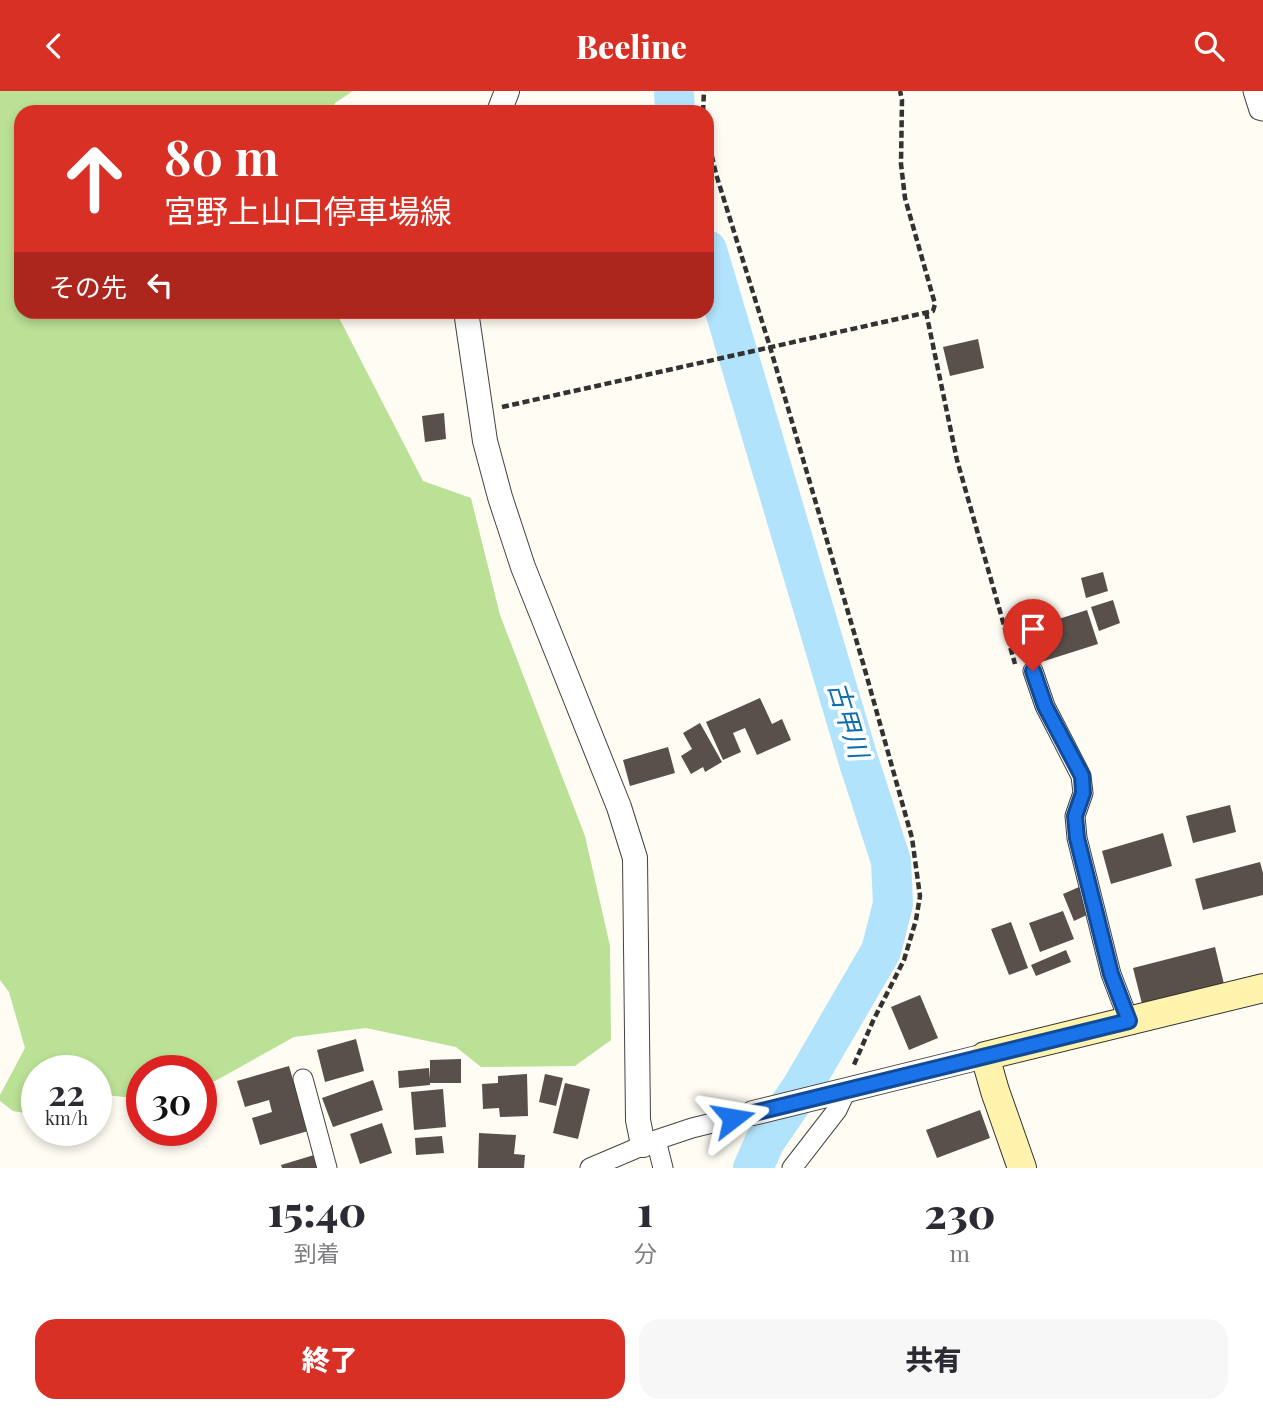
<!DOCTYPE html>
<html lang="ja">
<meta charset="utf-8">
<style>
:root{--surface:#fff;--page:#f7f7f7;--text:#2b2b33;--muted:#7c7c81;--accent:#d93025}
body{margin:0;font-family:"Playfair Display","Noto Sans JP",serif;background:var(--page);color:var(--text);height:100vh;display:flex;flex-direction:column;font-size:26px;white-space:nowrap}
*{box-sizing:border-box;margin:0}
p{font-size:23px;color:var(--muted)}
.icon{flex:none;width:38px;height:38px;fill:none;stroke:currentColor;stroke-width:2;stroke-linecap:round;stroke-linejoin:round}
.map{position:relative;height:1077px;overflow:hidden}
.details{display:flex;flex-direction:column;background:var(--surface);flex:1}
.details>*{flex:none}
.banner{position:absolute;left:14px;top:14px;width:700px;height:214px;border-radius:21px;box-shadow:0 4px 10px #0003;background:#d93025;color:#fff;overflow:hidden}
.speed{position:absolute;left:21px;top:964px;display:flex;gap:14px;font-size:35px;font-weight:700;text-align:center}
.speed>*{display:grid;place-content:center;width:91px;height:91px;border-radius:50%;background:var(--surface);box-shadow:0 4px 10px #0003;line-height:1}
.speed small{font-size:18px;font-weight:400}
.speed .limit{border:10px solid #d22;background:#fff;color:#111}
.pin{position:absolute;display:grid;place-items:center;width:60px;height:60px;color:#fff;margin:-72px -30px;border-radius:50% 50% 50% 0;rotate:-45deg;box-shadow:0 0 7px #0007}
.pin .icon{rotate:45deg}
.me{position:absolute;width:77px;margin:-38px;rotate:76deg;stroke-linejoin:round;filter:drop-shadow(0 0 5px #0008)}
.turn{display:flex;align-items:center;gap:24px;height:147px;padding:0 35px;font-size:32px}
.turn .icon{width:91px;height:91px;stroke-width:2.5}
.turn b{display:block;font-size:49px;line-height:60px}
.then{display:flex;align-items:center;height:66px;padding:0 35px;background:#0003;gap:14px;font-size:26px}
.eta{display:flex;justify-content:space-evenly;align-items:center;height:119px;text-align:center}
.eta b{font-size:42px;font-weight:800;line-height:49px}
.button{display:flex;gap:14px;margin-top:auto;padding:14px 35px}
.button a{flex:1;height:80px;border-radius:21px;background:var(--accent);color:#fff;font-size:28px;font-weight:800;line-height:80px;text-align:center}
.button a+a{background:var(--page);color:var(--text)}
header{display:flex;justify-content:space-between;align-items:center;height:91px;padding:0 35px;background:var(--accent);color:#fff;font-size:32px;font-weight:800}
.map>svg:first-child{display:block}
.forest{fill:#bae195}
.lines{fill:none;stroke-linecap:round;stroke-linejoin:round}
.river{stroke:#b2e3fc;stroke-width:40}
.building{fill:#5a504b}
.minor-casing{stroke:#434343;stroke-width:21}
.tertiary-casing{stroke:#434343;stroke-width:26}
.secondary-casing{stroke:#323232;stroke-width:30}
.path{stroke:#323232;stroke-width:4.5;stroke-dasharray:7 3.5;stroke-linecap:butt}
.minor{stroke:#fff;stroke-width:19}
.tertiary{stroke:#fff;stroke-width:24}
.secondary{stroke:#fff3ae;stroke-width:28}
.route-casing{stroke:#114b97;stroke-width:18}
.route{stroke:#1a73e8;stroke-width:12}
.labels{text-anchor:middle;stroke-width:7;stroke-linejoin:round;paint-order:stroke}
.water-label{font-size:26px;font-style:italic;fill:#0b6daf;stroke:#fff}
</style>
<header><svg class="icon" aria-label="back" viewBox="0 0 24 24"><path d="M15 5l-7 7 7 7"/></svg>Beeline<svg class="icon" aria-label="search" viewBox="0 0 24 24"><circle cx="10" cy="10" r="6"/><path d="M15 15l6 6"/></svg></header>
<div class="map">
<svg width="1263" height="1077" viewBox="0 0 1263 1077">
<rect width="100%" height="100%" fill="#fffcf3"/>
<!-- forest -->
<path class="forest" d="M0,0H353L335,12L333,21H21V220L336,221L423,390L471,407L500,524L585,745L610,855L611,949L575,975L481,976L456,956L366,937L294,946L215,990L201,993V980H142V1008L96,1003V980H37V1024L13,1020L0,1010V1004L25,957L9,901L0,889Z"/>
<g class="lines">
<!-- river -->
<path class="river" d="M674,0L675,21
M707,159L858,668L891,770L893,813L881,860L802,996L765,1050L753,1077"/>
</g>
<!-- building -->
<path class="building" d="M978,248L984,277L950,285L943,256Z
M444,322L446,348L425,351L422,325Z
M1103,481L1108,500L1086,507L1081,487Z
M1113,509L1120,532L1099,540L1091,516Z
M1087,519L1098,553L1038,572L1027,538Z
M760,607L772,633L782,628L791,649L757,664L745,637L733,642L741,661L723,669L706,631Z
M700,632L722,671L705,681L703,676L691,683L681,665L692,658L683,642Z
M668,656L675,682L630,695L623,669Z
M1230,714L1236,741L1193,752L1186,725Z
M1163,742L1172,775L1111,793L1102,760Z
M1260,771L1263,782V804L1203,819L1195,788Z
M1079,796L1091,822L1074,830L1063,803Z
M1063,820L1074,848L1040,861L1029,832Z
M1011,831L1028,877L1009,884L991,838Z
M1215,856L1224,893L1142,913L1133,877Z
M1066,859L1071,871L1036,885L1031,874Z
M920,904L938,947L909,959L891,916Z
M356,948L364,980L325,991L317,959Z
M461,968V992H430V994L399,997L398,980L429,977L430,988V969Z
M289,975L308,1040L260,1054L252,1027L272,1021L269,1009L245,1016L237,990Z
M527,983L528,1025L500,1026L499,1017L483,1018L482,993L498,992V985Z
M545,983L563,987L556,1015L539,1011Z
M373,989L383,1019L333,1036L322,1007Z
M565,992L590,998L578,1048L553,1042Z
M443,998L446,1036L414,1039L411,1001Z
M980,1019L990,1047L937,1067L926,1039Z
M382,1032L392,1062L360,1073L350,1043Z
M479,1042L516,1044L514,1063L525,1064L524,1077H478Z
M442,1045L444,1062L416,1064L415,1047Z
M314,1064L318,1077H282L281,1074Z"/>
<g class="lines">
<!-- minor casing -->
<g class="minor-casing">
<path id="minor" d="M1253,0L1259,19L1263,20
M1033,580L1045,615L1081,685L1083,702L1075,725L1077,747L1111,883L1129,930
M303,988L327,1077
M656,1049L663,1077
M590,1077L656,1049L692,1037L753,1022
M792,1077L837,1019L846,1000"/>
</g>
<!-- tertiary casing -->
<g class="tertiary-casing">
<path id="tertiary" d="M499,21L507,0
M466,220L485,350L500,406L523,476L619,716L635,767L638,1029L643,1054
M753,1022L985,965"/>
</g>
<!-- secondary casing -->
<g class="secondary-casing">
<path id="secondary" d="M1022,1077L995,1000L985,965L1263,897"/>
</g>
<!-- path -->
<path class="path" d="M703,21L704,0
M707,44L716,83L770,256L863,572L912,747L920,805L916,829L904,869L873,930L853,976
M926,221L957,369L1015,573
M502,316L933,220L935,213L905,107L901,73L902,9L900,0"/>
<!-- minor -->
<use href="#minor" class="minor"/>
<!-- tertiary -->
<use href="#tertiary" class="tertiary"/>
<!-- secondary -->
<use href="#secondary" class="secondary"/>
</g>
<g class="lines">
<!-- route casing -->
<g class="route-casing">
<path id="route" d="M733,1027L1129,930L1111,883L1077,747L1075,725L1083,702L1082,685L1045,615L1033,580"/>
</g>
<!-- route -->
<use href="#route" class="route"/>
</g>
<g class="labels">
<!-- water labels -->
<g class="water-label">
<text transform="translate(848 629) rotate(73)" y="9">古甲川</text>
</g>
</g>
</svg>
<div class="speed"><div>22<small>km/h</small></div><div class="limit">30</div></div>
<div class="pin" style="left:1033px;top:580px;background:#d93025"><svg class="icon" aria-label="arrive" viewBox="0 0 24 24"><path d="M6 21V4h12l-3 4 3 4H6"/></svg></div>
<svg class="me" style="left:733px;top:1027px" viewBox="-20 -20 40 40"><path d="M0-17L14 15 0 8-14 15z" fill="#1a73e8" stroke="#fff" stroke-width="4"/></svg>
<div class="banner">
<div class="turn"><svg class="icon" aria-label="ahead" viewBox="0 0 24 24"><path d="M12 20V5M6 11l6-6 6 6"/></svg><div><b>80 m</b>宮野上山口停車場線</div></div>
<div class="then">その先<svg class="icon" aria-label="left" viewBox="0 0 24 24"><path d="M17 20v-9H6M10 6l-5 5 5 5"/></svg></div>
</div>
</div>
<section class="details">
<div class="eta">
<div><b>15:40</b><p>到着</p></div>
<div><b>1</b><p>分</p></div>
<div><b>230</b><p>m</p></div>
</div>
<div class="button"><a>終了</a><a>共有</a></div>
</section>
